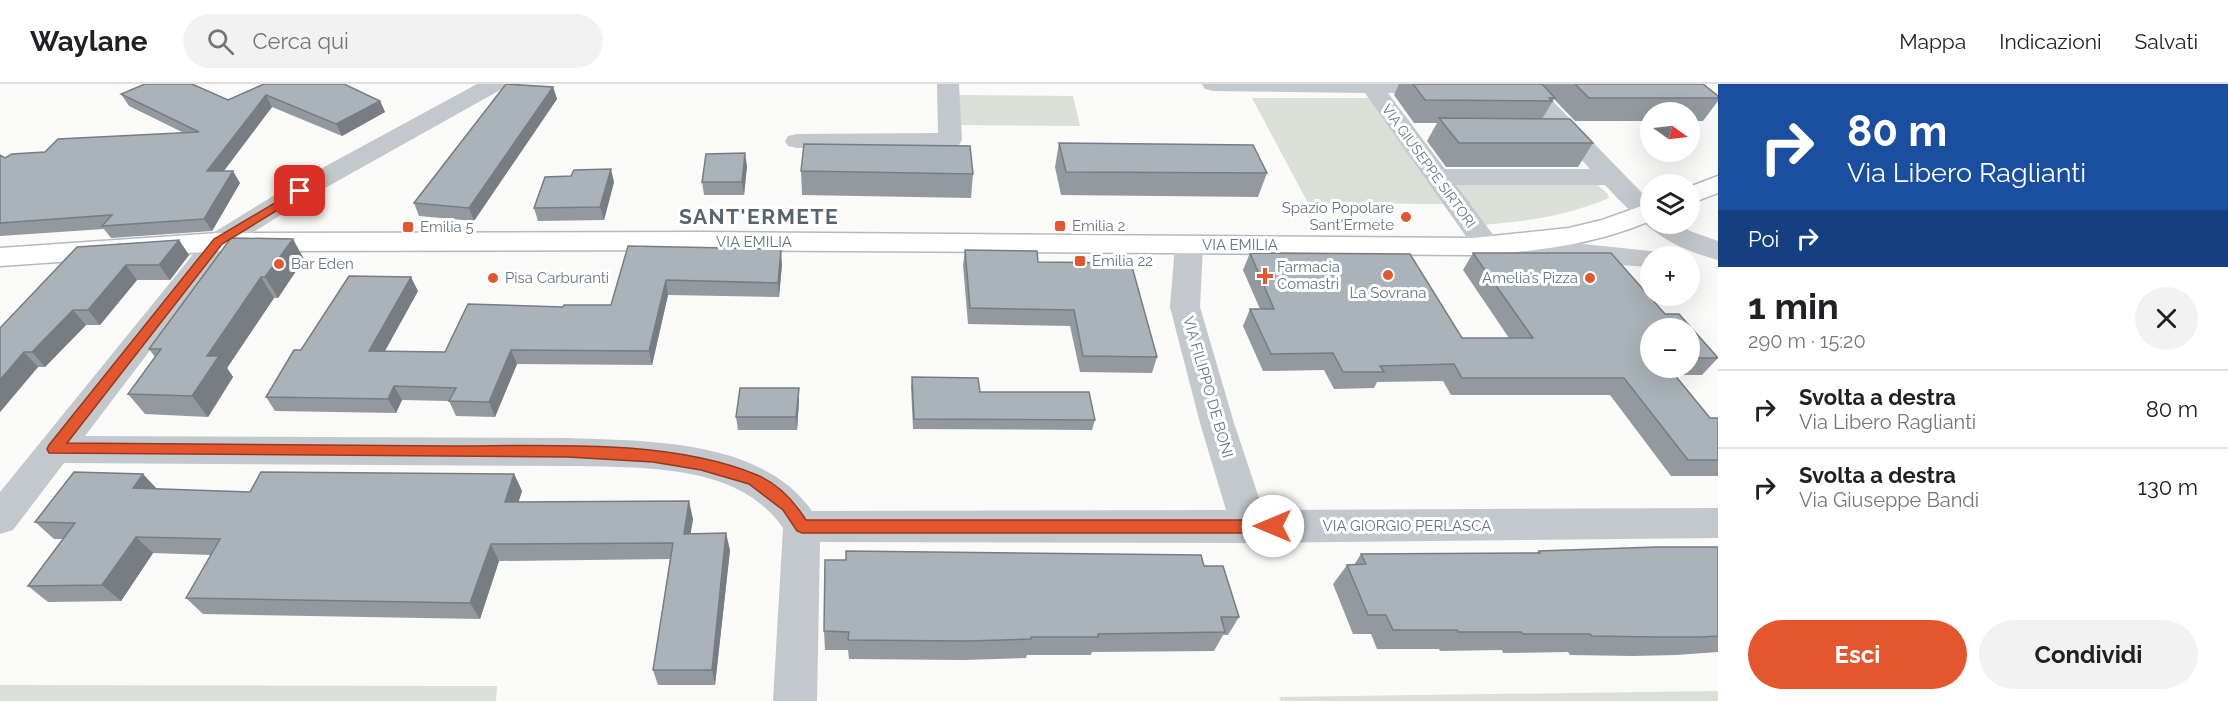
<!DOCTYPE html>
<html lang="it">
<meta charset="utf-8">
<style>
:root{--surface:#fff;--page:#f2f2f2;--text:#202124;--muted:#757577;--line:#e0e0e0;--accent:#e4572e}
body{margin:0;font-family:Raleway,sans-serif;background:var(--page);color:var(--text);height:100vh;display:flex;flex-direction:column;font-size:22px;white-space:nowrap}
*{box-sizing:border-box;margin:0}
p{font-size:20px;color:var(--muted)}
.icon{flex:none;width:33px;height:33px;fill:none;stroke:currentColor;stroke-width:2;stroke-linecap:round;stroke-linejoin:round}
.map{position:relative;flex:1;overflow:hidden}
.drawer{display:flex;flex-direction:column;background:var(--surface);width:510px}
.drawer>*{flex:none}
.guide{background:#1a4fa0;color:#fff;overflow:hidden}
.needle{width:39px;rotate:104deg}
.controls{position:absolute;left:1640px;top:18px;display:grid;gap:12px}
.controls a{display:grid;place-items:center;width:60px;height:60px;border-radius:50%;background:var(--surface);box-shadow:0 6px 24px #0002;font-size:30px}
.pin{position:absolute;display:grid;place-items:center;width:51px;height:51px;color:#fff;margin:-26px;border-radius:12px;box-shadow:0 3px 9px #0006}
.me{position:absolute;width:66px;margin:-33px;rotate:270deg;stroke-linejoin:round;filter:drop-shadow(0 0 4px #0008)}
.turn{display:flex;align-items:center;gap:21px;height:126px;padding:0 30px;font-size:27px}
.turn .icon{width:78px;height:78px;stroke-width:2.5}
.turn b{display:block;font-size:42px;line-height:51px}
.then{display:flex;align-items:center;height:57px;padding:0 30px;background:#0003;gap:12px;font-size:22px}
.round{display:grid;place-items:center;flex:none;width:63px;height:63px;border-radius:32px;background:var(--page)}
.head{display:flex;align-items:center;justify-content:space-between;height:102px;padding:0 30px}
h1{font-size:36px;font-weight:700;line-height:45px}
.action{display:flex;gap:12px;margin-top:auto;padding:12px 30px}
.action a{flex:1;height:69px;border-radius:36px;background:var(--accent);color:#fff;font-size:24px;font-weight:700;line-height:69px;text-align:center}
.action a+a{background:var(--page);color:var(--text)}
ul{padding:0;list-style:none}
li{display:flex;align-items:center;gap:18px;height:78px;padding:0 30px;border-top:2px solid var(--line)}
li div{flex:1}
li b{display:block;font-size:22px}
li em{font-style:normal}
header{display:flex;align-items:center;gap:36px;box-sizing:border-box;height:84px;padding:0 30px;background:var(--surface);border-bottom:2px solid var(--line)}
header strong{font-size:28px}
nav{display:flex;gap:33px;margin-inline-start:auto;font-size:21px}
.search{width:420px;height:54px;background:var(--page);display:flex;align-items:center;gap:15px;box-sizing:border-box;padding:0 21px;border-radius:33px;color:var(--muted);font-size:22px}
main{display:flex;flex:1;min-height:0}
.map>svg:first-child{display:block}
.green{fill:#dadfd7}
.lines{fill:none;stroke-linecap:round;stroke-linejoin:round}
.secondary-casing{stroke:#b3babf;stroke-width:3}
.minor{fill:#c3c8cc;fill-rule:evenodd}
.secondary{fill:#fff;fill-rule:evenodd}
.wall{fill:#929a9f;fill-rule:evenodd}
.shaded-wall{fill:#777d82}
.building{fill:#aab3b9;stroke:#777d82;stroke-width:1.5}
.route{fill:#e4572e;stroke:#94391e;stroke-width:1.5}
.poi-dot{fill:#e4572e;stroke:#fff;stroke-width:2}
.labels{text-anchor:middle;stroke-width:6;stroke-linejoin:round;paint-order:stroke}
.far-street-label{font-size:14px;fill:#657683;stroke:#fff}
.poi-label{font-size:15px;fill:#657683;stroke:#fff;text-anchor:start}
.street-label{font-size:15px;fill:#657683;stroke:#fff}
.district-label{font-size:21px;font-weight:bold;letter-spacing:1.5px;fill:#57646e;stroke:#fff}
</style>
<header>
<strong>Waylane</strong>
<div class="search"><svg class="icon" aria-label="search" viewBox="0 0 24 24"><circle cx="10" cy="10" r="6"/><path d="M15 15l6 6"/></svg>Cerca qui</div>
<nav><a>Mappa</a><a>Indicazioni</a><a>Salvati</a></nav>
</header>
<main>
<div class="map">
<svg width="1718" height="617" viewBox="0 0 1718 617">
<rect width="100%" height="100%" fill="#fafaf8"/>
<!-- green -->
<path class="green" d="M958,11L1073,12L1080,42L961,41Z
M1252,14H1369L1444,120L1308,119Z
M1595,99L1608,110L1609,114C1563,133 1533,136 1484,141L1454,101Z
M0,601L440,602H497L496,617H0Z
M1718,607V617H1281L1279,613Z"/>
<g class="lines">
<!-- secondary casing -->
<g class="secondary-casing">
<path id="secondary" d="M1718,92V109L1689,120V103Z
M1650,119V137C1594,161 1533,168 1473,171L701,166L218,167L0,182V164L218,149L701,148L1473,154L1569,144L1602,136Z"/>
</g>
<!-- minor -->
<path class="minor" d="M477,0H505L502,5L309,113L228,164L85,352L568,354C647,357 762,355 812,427L1226,426L1200,339L1170,223L1175,161L1179,155L1189,152L1199,155L1203,161L1200,223L1234,339L1263,426L1718,424V454L1250,459L820,458L817,617H773L783,444C738,378 640,384 568,382L64,379L13,446L0,450V408L208,152L291,101Z
M937,0H959L962,56L959,61L950,63L797,64L788,62L785,57L788,52L797,50L938,49Z
M1202,0H1451L1453,3L1450,8L1442,10L1388,9L1445,85H1590L1512,0H1536L1650,117V140H1678L1690,147L1718,157V176C1664,162 1642,140 1605,101H1456L1497,156L1508,152L1660,168L1663,172H1650V183L1588,179L1498,167L1487,171L1477,168L1365,9L1213,7L1205,5Z"/>
<!-- secondary -->
<use href="#secondary" class="secondary"/>
</g>
<!-- wall -->
<path class="wall" d="M264,0L380,17L385,28L342,52L272,23L223,87L240,99L212,147L111,154L104,145L0,152V71L5,74L45,68L184,49L129,22L121,10L228,16Z
M1399,0H1703L1718,12V17L1703,37H1689V28H1650V37H1575L1554,15L1542,35L1593,59L1578,83H1446L1427,57L1437,39H1414L1394,11Z
M553,3L557,15L474,137L419,132L414,119Z
M1059,59L1267,89L1258,113L1061,111L1055,83Z
M747,82L744,111H704L702,98Z
M801,87L973,90L971,114L802,111Z
M614,98L604,136L538,137L534,124Z
M231,154L304,175L278,214H274L227,284L233,293L208,333L145,330L128,310L155,273L149,265Z
M179,156L189,171L170,196H137L100,241H86L45,283H38L0,328V244L77,163Z
M628,162L782,180L779,213L668,211L652,281L517,280L495,333L456,332L449,317L402,316L396,329L275,327L266,313L301,266L418,207L385,267L445,268L563,223L611,221Z
M965,166L1038,178L1157,273L1152,289L1080,288L1070,242L968,240L963,181Z
M1250,169L1410,170L1462,254H1509L1463,186L1473,169H1611L1665,230H1679L1718,274L1702,291H1675L1710,334H1718V392H1671L1610,311H1451L1443,297L1377,298L1374,304L1334,305L1324,286L1263,287L1243,242L1250,225H1260L1243,186ZM1650,244H1689V284H1650Z
M912,293L980,308L1095,336L1092,346L913,345L911,303Z
M799,304V317L797,346H738L736,333Z
M514,390L522,407L518,418L693,435L690,450L730,466L715,601H658L653,586L670,475L499,477L480,535L203,530L186,514L211,471L153,469L121,517L48,518L28,502L63,455H54L35,438L156,405L250,408Z
M1718,463V568L1676,571L1633,572L1570,571L1568,568L1503,569L1502,566L1440,567L1439,565H1377L1371,550H1353L1333,500L1347,481H1354L1361,470L1536,469L1539,467Z
M1204,482L1239,533L1228,551H1223L1214,567L1092,568L1091,571H1027L1026,574L964,576L849,575L848,566H825L824,547Z"/>
<!-- shaded-wall -->
<path class="shaded-wall" d="M553,3L557,15L474,137L469,124Z
M266,11L272,23L215,99L207,87Z
M380,17L385,28L342,52L336,40Z
M745,69L747,82L744,111L742,98Z
M611,85L614,98L604,136L600,123Z
M233,87L240,99L212,147L204,135Z
M293,155L304,175L278,214L265,193Z
M179,156L189,171L170,196L159,181Z
M781,165L782,180L779,213L778,199Z
M126,181L137,196L100,241L88,226Z
M261,193L274,214L227,284L233,293L208,333L192,312L207,272Z
M411,193L418,207L377,281L369,267Z
M666,196L668,211L652,281L649,267Z
M73,226L86,241L45,283L32,268Z
M511,266L517,280L495,333L489,318Z
M24,268L38,283L0,328V296Z
M394,302L402,316L396,329L388,315Z
M799,304V317L797,346L796,333Z
M143,390L159,407L133,404Z
M514,390L522,407L513,436L505,418Z
M689,417L693,435L688,466L684,450Z
M726,449L730,466L715,601L712,586Z
M136,453L153,469L121,517L102,501Z
M491,460L499,477L480,535L470,519Z"/>
<!-- building -->
<path class="building" d="M145,0H192L228,16L264,0H344L380,17L336,40L266,11L207,87H233L204,135L102,142L112,131L0,139V71L5,74L12,70L45,68L58,55L199,48L121,10Z
M506,0L553,3L469,124L414,119Z
M1413,0H1542L1555,14H1549L1552,17L1425,16Z
M1575,0H1703L1718,12V14H1589Z
M1439,34L1570,35L1593,59H1459Z
M1059,59L1253,61L1267,89L1066,88Z
M804,60L970,62L973,90L801,87Z
M745,69L742,98H702L706,70Z
M611,85L600,123L534,124L545,93L571,92L574,86Z
M231,154L293,155L265,193H261L207,272H219L192,312L128,310L161,265H149Z
M179,156L159,181H126L88,226H73L32,268H24L0,296V244L77,163Z
M628,162L781,165L778,199L666,196L649,267L511,266L489,318L449,317L456,304L394,302L388,315L266,313L294,266H301L349,192L411,193L369,267L445,268L468,220L563,223L564,221H611Z
M965,166L1037,167L1038,178L1131,179L1157,273L1083,272L1074,226L970,224Z
M1250,169L1410,170L1462,254H1533L1473,169H1611L1665,230H1679L1718,274H1689V244H1650V284H1669L1710,334H1718V376H1688L1624,294H1462L1454,280L1380,282L1384,288H1343L1333,269L1271,270L1250,225H1274Z
M912,293L978,294L980,308H1089L1095,336L914,335Z
M740,304H799L796,333H736Z
M74,388L143,390L133,404L250,408L261,388L514,390L505,418L689,417L684,450L726,449L712,586H653L673,459L491,460L470,519L186,514L220,455L136,453L102,501L28,502L75,439L35,438Z
M1657,463H1718V552L1701,553H1657L1592,552L1590,550H1523L1521,548H1458L1457,546H1393L1386,531H1368L1347,481L1366,480L1361,470L1540,469L1539,467Z
M846,467L1201,471L1204,482H1223L1239,533H1221L1225,548L1098,550V553H1031V555L968,557L848,556L849,548L824,547L825,476H846Z"/>
<!-- route -->
<path class="route" d="M300,104L304,105V110L222,160L67,359C194,360 321,361 448,362C543,362 668,354 757,391C779,400 794,417 806,436H1273L1279,438L1281,442L1279,447L1273,449H802L797,447L783,426L749,400L701,386L653,378L568,373L49,369L47,365L49,361L214,155Z"/>
<!-- markers -->
<g class="poi-dot">
<circle cx="1406" cy="133" r="6"/>
<rect x="1054" y="136" width="12" height="12" rx="3"/>
<rect x="402" y="137" width="12" height="12" rx="3"/>
<rect x="1074" y="171" width="12" height="12" rx="3"/>
<circle cx="279" cy="180" r="6"/>
<circle cx="1388" cy="191" r="6"/>
<path d="M1262 183h6v6h6v6h-6v6h-6v-6h-6v-6h6z"/>
<circle cx="493" cy="194" r="6"/>
<circle cx="1590" cy="194" r="6"/>
</g>
<g class="labels">
<!-- far-street labels -->
<g class="far-street-label">
<text transform="translate(1429 82) rotate(54)" y="5">VIA GIUSEPPE SIRTORI</text>
</g>
<!-- poi labels -->
<g class="poi-label">
<text x="1394" y="129" text-anchor="end">Spazio Popolare<tspan x="1394" dy="17">Sant'Ermete</tspan></text>
<text x="1072" y="147">Emilia 2</text>
<text x="420" y="148">Emilia 5</text>
<text x="1092" y="182">Emilia 22</text>
<text x="291" y="185">Bar Eden</text>
<text x="1277" y="188">Farmacia<tspan x="1277" dy="17">Comastri</tspan></text>
<text x="505" y="199">Pisa Carburanti</text>
<text x="1578" y="199" text-anchor="end">Amelia’s Pizza</text>
<text x="1388" y="214" text-anchor="middle">La Sovrana</text>
</g>
<!-- street labels -->
<g class="street-label">
<text x="754" y="163">VIA EMILIA</text>
<text x="1240" y="166">VIA EMILIA</text>
<text transform="translate(1208 303) rotate(74)" y="5">VIA FILIPPO DE BONI</text>
<text x="1407" y="447">VIA GIORGIO PERLASCA</text>
</g>
<!-- district labels -->
<g class="district-label">
<text x="759" y="140">SANT'ERMETE</text>
</g>
</g>
</svg>
<div class="controls">
<a><svg class="needle" viewBox="-14 -14 28 28"><path d="M0-13l5 13h-10z" fill="#e53935"/><path d="M0 13l5-13h-10z" fill="#757577"/></svg></a>
<a><svg class="icon" aria-label="layers" viewBox="0 0 24 24"><path d="M12 4l9 5-9 5-9-5zM3 14l9 5 9-5"/></svg></a>
<a>+</a>
<a>−</a>
</div>
<div class="pin" style="left:300px;top:107px;background:#d93025"><svg class="icon" aria-label="arrive" viewBox="0 0 24 24"><path d="M6 21V4h12l-3 4 3 4H6"/></svg></div>
<svg class="me" style="left:1273px;top:442px" viewBox="-20 -20 40 40"><circle r="19" fill="#fff"/><path d="M0-13L10 11 0 6-10 11z" fill="#e4572e"/></svg>
</div>
<section class="drawer">
<div class="guide">
<div class="turn"><svg class="icon" aria-label="right" viewBox="0 0 24 24"><path d="M7 20v-9h11M14 6l5 5-5 5"/></svg><div><b>80 m</b>Via Libero Raglianti</div></div>
<div class="then">Poi<svg class="icon" aria-label="right" viewBox="0 0 24 24"><path d="M7 20v-9h11M14 6l5 5-5 5"/></svg></div>
</div>
<div class="head"><div><h1>1 min</h1><p>290 m · 15:20</p></div><a class="round"><svg class="icon" aria-label="close" viewBox="0 0 24 24"><path d="M6 6l12 12M18 6L6 18"/></svg></a></div>
<ul>
<li><svg class="icon" aria-label="right" viewBox="0 0 24 24"><path d="M7 20v-9h11M14 6l5 5-5 5"/></svg><div><b>Svolta a destra</b><p>Via Libero Raglianti</p></div><em>80 m</em></li>
<li><svg class="icon" aria-label="right" viewBox="0 0 24 24"><path d="M7 20v-9h11M14 6l5 5-5 5"/></svg><div><b>Svolta a destra</b><p>Via Giuseppe Bandi</p></div><em>130 m</em></li>
</ul>
<div class="action"><a>Esci</a><a>Condividi</a></div>
</section>
</main>
